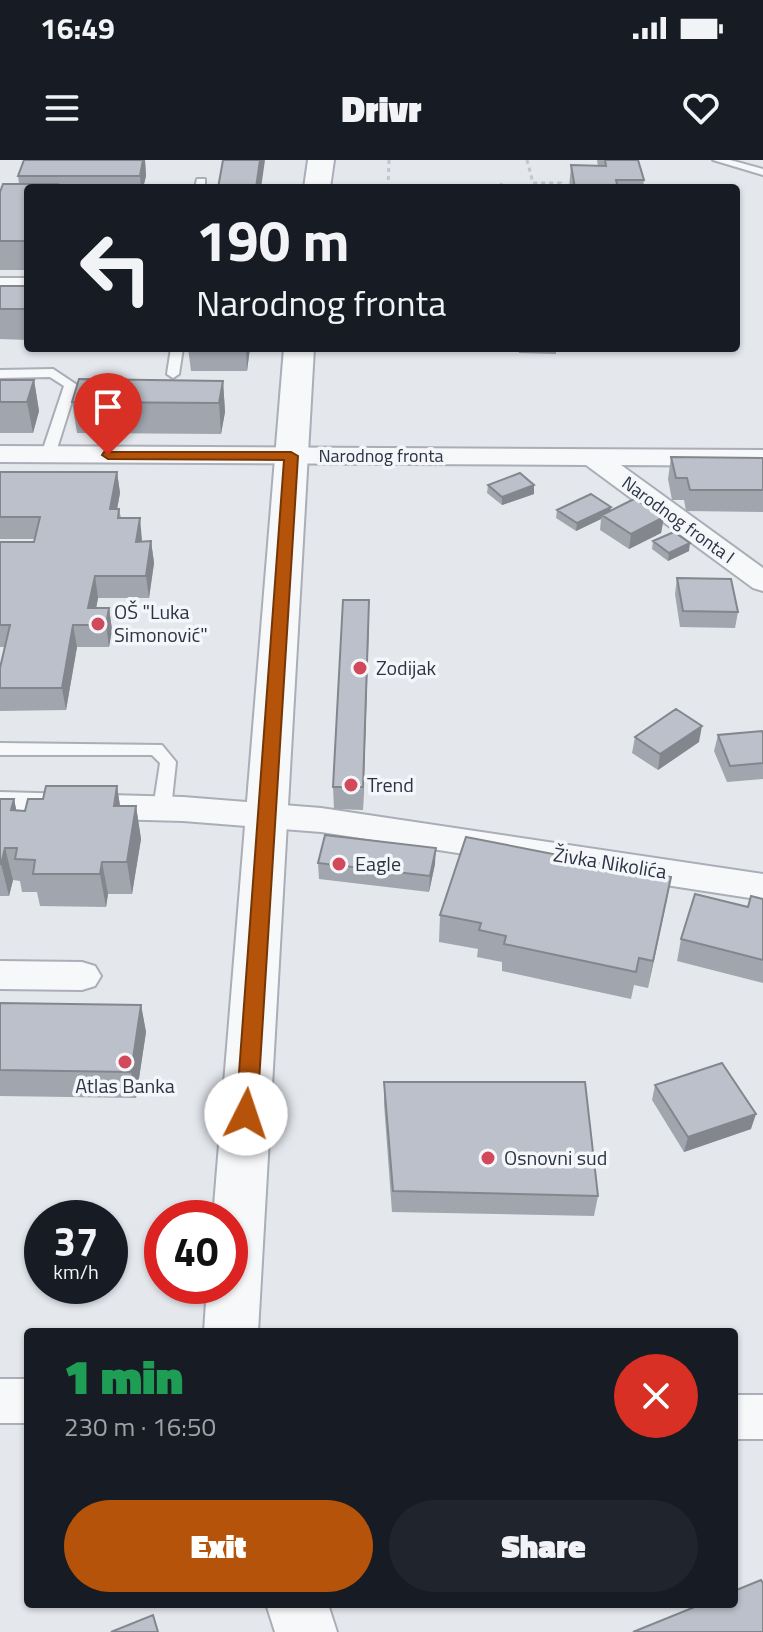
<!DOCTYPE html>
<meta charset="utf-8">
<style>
:root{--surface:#171b24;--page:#20242c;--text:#f1f3f6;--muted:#9ea1a6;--accent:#b45309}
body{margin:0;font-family:"Titillium Web",sans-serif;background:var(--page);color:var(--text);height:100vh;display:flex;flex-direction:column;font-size:30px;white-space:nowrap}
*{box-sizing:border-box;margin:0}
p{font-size:26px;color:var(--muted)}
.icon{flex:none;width:44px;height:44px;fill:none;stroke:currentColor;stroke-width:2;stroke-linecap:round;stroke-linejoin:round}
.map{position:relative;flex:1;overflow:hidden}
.sheet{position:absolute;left:24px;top:1168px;width:714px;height:280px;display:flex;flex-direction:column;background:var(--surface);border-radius:8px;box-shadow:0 2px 6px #0004}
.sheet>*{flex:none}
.guide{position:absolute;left:24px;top:24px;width:716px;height:168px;border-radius:8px;box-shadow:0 2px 6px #0004;background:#171b24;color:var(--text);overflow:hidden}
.speed{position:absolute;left:24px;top:1040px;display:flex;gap:16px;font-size:40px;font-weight:700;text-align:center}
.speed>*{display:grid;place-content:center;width:104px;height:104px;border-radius:50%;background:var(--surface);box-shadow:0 2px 6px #0004;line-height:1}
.speed small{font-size:20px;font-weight:400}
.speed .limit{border:12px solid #d22;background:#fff;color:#111}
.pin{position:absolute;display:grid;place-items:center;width:68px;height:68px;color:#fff;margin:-82px -34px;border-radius:50% 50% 50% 0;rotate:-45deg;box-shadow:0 0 8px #0007}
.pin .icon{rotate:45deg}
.me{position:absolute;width:88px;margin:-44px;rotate:4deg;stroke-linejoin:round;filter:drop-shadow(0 0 6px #0008)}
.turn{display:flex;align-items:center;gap:28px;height:168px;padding:0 40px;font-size:36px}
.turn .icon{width:104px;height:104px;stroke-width:2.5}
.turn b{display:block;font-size:56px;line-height:68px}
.round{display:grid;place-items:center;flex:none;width:84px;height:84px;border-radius:42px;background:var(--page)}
.head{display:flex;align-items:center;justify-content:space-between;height:136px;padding:0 40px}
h1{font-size:48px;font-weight:800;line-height:60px;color:#1e9e55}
.action{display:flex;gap:16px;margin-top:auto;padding:16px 40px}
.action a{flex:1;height:92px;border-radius:48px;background:var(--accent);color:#fff;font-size:32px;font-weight:800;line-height:92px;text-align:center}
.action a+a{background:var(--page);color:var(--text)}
.status{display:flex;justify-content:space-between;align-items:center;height:56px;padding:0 40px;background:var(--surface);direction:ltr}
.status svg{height:22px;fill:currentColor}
header{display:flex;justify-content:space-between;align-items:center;height:104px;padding:0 40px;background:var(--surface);font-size:36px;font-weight:800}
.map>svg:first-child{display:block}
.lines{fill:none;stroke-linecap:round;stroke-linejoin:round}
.service-casing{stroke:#a9aeb7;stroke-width:4}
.minor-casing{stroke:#a9aeb7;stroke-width:4}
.tertiary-casing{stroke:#a9aeb7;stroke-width:4}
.path{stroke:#c2c5cb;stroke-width:3;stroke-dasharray:4 4;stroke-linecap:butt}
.service{fill:#f7f8fa;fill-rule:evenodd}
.minor{fill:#f7f8fa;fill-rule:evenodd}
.tertiary{fill:#f7f8fa;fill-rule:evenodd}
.wall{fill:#a1a5ae}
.shaded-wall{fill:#83868d}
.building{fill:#bbc0ca;stroke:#83868d;stroke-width:2}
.route{fill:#b45309;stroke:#753606;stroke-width:2}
.poi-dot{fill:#d1495b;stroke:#f4f6f9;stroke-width:3}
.labels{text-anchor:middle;stroke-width:7;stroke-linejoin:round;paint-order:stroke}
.far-street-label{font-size:18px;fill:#2b3445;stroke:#f4f6f9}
.poi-label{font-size:20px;fill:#2b3445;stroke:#f4f6f9;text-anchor:start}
.street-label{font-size:20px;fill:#2b3445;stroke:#f4f6f9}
</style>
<div class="status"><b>16:49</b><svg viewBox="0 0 49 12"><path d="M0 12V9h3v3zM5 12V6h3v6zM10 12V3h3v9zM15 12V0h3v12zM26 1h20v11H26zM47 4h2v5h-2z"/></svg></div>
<header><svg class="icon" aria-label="menu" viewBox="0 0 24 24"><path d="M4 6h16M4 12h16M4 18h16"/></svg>Drivr<svg class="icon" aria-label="heart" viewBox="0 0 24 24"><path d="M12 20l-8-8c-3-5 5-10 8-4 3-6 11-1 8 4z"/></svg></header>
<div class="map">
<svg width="763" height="1472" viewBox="0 0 763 1472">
<rect width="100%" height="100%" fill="#e4e7ec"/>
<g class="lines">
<!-- service casing -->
<g class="service-casing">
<path id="service" d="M713,0H730L763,9V15Z
M197,19H205V28H195Z
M171,188H183L179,214L173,218L167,214Z
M53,209L77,225L55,295L48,299L41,295L64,226L50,217L0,218V210Z
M0,583L162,585L176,602L171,649L162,655L153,649L160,603L152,595H0Z"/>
</g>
<!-- minor casing -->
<g class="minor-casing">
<path id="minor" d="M0,118H28V132H0Z
M0,286L763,290V306L621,305L763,408V431L753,428L586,305L0,302Z
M0,632L183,637L321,648L763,714V740L321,672L183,661L0,656Z
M0,801L82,802L95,806L101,816L95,826L82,830L0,829Z
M0,1219H28V1263H0Z
M734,1235H763V1279H734Z"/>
</g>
<!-- tertiary casing -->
<g class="tertiary-casing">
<path id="tertiary" d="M308,0H334L330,28H304Z
M284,188H314L258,1172H204L207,1126H230V1058H213Z
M266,1444H328L337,1472H275Z"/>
</g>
<!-- path -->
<path class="path" d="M527,0L533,23H561L563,28
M501,23L502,28
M388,28L389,0"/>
<!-- service -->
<use href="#service" class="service"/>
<!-- minor -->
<use href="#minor" class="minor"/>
<!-- tertiary -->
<use href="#tertiary" class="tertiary"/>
</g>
<!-- wall -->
<path class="wall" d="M24,0H145L146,16L143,28H28V110H0V32L19,24L18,16Z
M597,0H638L644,20L643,28H569L571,5L598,6Z
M0,126H28V180L0,179Z
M188,188H250L247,211H191Z
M519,188H556V194L519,193Z
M0,220H34L39,251L33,273H0Z
M223,221L225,252L221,274L77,273L72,242Z
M671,297L763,298V352L686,351L684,340H672L668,319Z
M0,312H117L120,333L117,349H119L121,358L142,380V382L151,381L154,403L149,438H98L96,448H109L112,470L109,487H77L66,550L0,551V508L5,487H0V382H34L35,379H0Z
M488,325H534V334L502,345L487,333Z
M557,350H610L664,357L661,373L629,389L600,370L601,359L576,371L556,358Z
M653,381L689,391L668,401L652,389Z
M677,418L738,452L735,468L680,467L675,434Z
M369,440L363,650L334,649L333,627Z
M763,574V619L727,622L714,591L718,575Z
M635,577L699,582L658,610L632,593Z
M117,626L120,646H136L141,679L132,734H108L106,747L40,746L37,732H22L20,721L13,720L9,736H0V639H14L16,650L25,651L43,639Z
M318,703L435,704L429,732L319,719Z
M671,717L648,828L634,825L631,839L502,811V802L477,797L478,789L439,782L440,755Z
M763,739V823L677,801L681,779Z
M0,843L141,845L146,872L136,938L0,936Z
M384,922L598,1036L594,1056L392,1052L384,944Z
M655,925L751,969L684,992L652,940Z"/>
<!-- shaded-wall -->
<path class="shaded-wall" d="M143,0H145L146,16L143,28H141L140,16Z
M260,0H265L261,28H256Z
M246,188H250L247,211Z
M34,220L39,251L33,273L27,242Z
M223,221L225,252L221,274L219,243Z
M117,312L120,333L113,371L110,349Z
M534,325V334L502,345V337Z
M611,347L610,355H602L601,359L576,371L577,363Z
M664,357L661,373L629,389L631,374Z
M140,358L142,380L138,404L136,382Z
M151,381L154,403L149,438L146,416Z
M690,383L689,391L668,401L669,393Z
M95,416L98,438L93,465L88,448Z
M369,440V463L363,650V627Z
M109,448L112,470L109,487L106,465Z
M73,465L77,487L66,550L62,528Z
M702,566L699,582L658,610L660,594Z
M117,626L122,659L114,646Z
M14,639L21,672L11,650Z
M136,646L141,679L132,734L127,702Z
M5,688L13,720L9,736L1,704Z
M436,688L435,704L429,732L430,716Z
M102,702L108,734L106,747L100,714Z
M671,717L666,744L648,828L653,801Z
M141,845L146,872L136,938L131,912Z
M756,954L751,969L684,992L688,977Z"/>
<!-- building -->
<path class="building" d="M24,0H143L140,16H18Z
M223,0H260L256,28H218Z
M605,0H638L644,20H616L618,28H575L571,5L606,6Z
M3,24H58L56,28H28V81H0V32Z
M0,126H28V149H0Z
M79,219L223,221L219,243L72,242Z
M0,220H34L27,242H0Z
M671,297L763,298V330H690L687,318H676Z
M0,312H117L110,349H119L118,358H140L136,382L151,381L146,416H95L88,448H109L106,465H73L62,528H0V508L10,465H0V382H34L40,357H0Z
M520,313L534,325L502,337L488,325Z
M591,334L611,347L577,363L557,350Z
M634,339L664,357L631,374L602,355Z
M674,372L690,383L669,393L653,381Z
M677,418L731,419L738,452L683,451Z
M343,440H369L363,627H333Z
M676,549L702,566L660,594L635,577Z
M762,571L763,574V603L730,606L718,575Z
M46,626H117L114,646H136L127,702H102L100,714H33L35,700L15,699L17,688H5L1,704H0V639H14L11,650L25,651L28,639H43Z
M325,675L436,688L430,716L318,703Z
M466,677L671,717L653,801L639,798L636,812L504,784L506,776L479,770L481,763L440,755Z
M695,734L748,747L751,736L763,739V800L681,779Z
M0,843L141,845L131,912L0,910Z
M722,903L756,954L688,977L655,925Z
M384,922H585L598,1036L393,1031Z
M761,1420L763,1423V1472H633L702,1444H734V1431Z
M153,1455L158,1472H111Z"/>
<!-- route -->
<path class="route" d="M104,292H291L298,296L257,954L246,962L236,954L284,300L108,299L102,295Z"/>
<!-- markers -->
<g class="poi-dot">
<circle cx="98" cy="464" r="8"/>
<circle cx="360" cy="508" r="8"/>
<circle cx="351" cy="625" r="8"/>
<circle cx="339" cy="704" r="8"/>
<circle cx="125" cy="902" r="8"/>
<circle cx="488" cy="998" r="8"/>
</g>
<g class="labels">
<!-- far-street labels -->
<g class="far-street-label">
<text x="381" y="302">Narodnog fronta</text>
<text transform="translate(678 360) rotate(36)" y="6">Narodnog fronta I</text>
</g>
<!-- poi labels -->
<g class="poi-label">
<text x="114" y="459">OŠ "Luka<tspan x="114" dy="23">Simonović"</tspan></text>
<text x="376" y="515">Zodijak</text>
<text x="367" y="632">Trend</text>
<text x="355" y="711">Eagle</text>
<text x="125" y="933" text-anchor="middle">Atlas Banka</text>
<text x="504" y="1005">Osnovni sud</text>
</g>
<!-- street labels -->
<g class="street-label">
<text transform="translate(610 703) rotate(9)" y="7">Živka Nikolića</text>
</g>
</g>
</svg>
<div class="speed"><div>37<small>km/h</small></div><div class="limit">40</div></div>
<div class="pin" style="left:108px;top:295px;background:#d93025"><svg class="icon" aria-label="arrive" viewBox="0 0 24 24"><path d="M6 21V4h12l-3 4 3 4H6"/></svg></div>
<svg class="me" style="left:246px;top:954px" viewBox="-20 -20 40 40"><circle r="19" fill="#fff"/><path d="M0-13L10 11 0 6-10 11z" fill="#b45309"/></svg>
<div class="guide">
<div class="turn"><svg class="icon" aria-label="left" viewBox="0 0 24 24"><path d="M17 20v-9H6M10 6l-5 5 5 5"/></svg><div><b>190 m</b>Narodnog fronta</div></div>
</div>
<section class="sheet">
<div class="head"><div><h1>1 min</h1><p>230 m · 16:50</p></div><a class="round" style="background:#d93025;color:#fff"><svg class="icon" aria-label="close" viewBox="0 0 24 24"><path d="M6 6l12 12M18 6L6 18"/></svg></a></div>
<div class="action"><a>Exit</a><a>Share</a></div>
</section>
</div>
